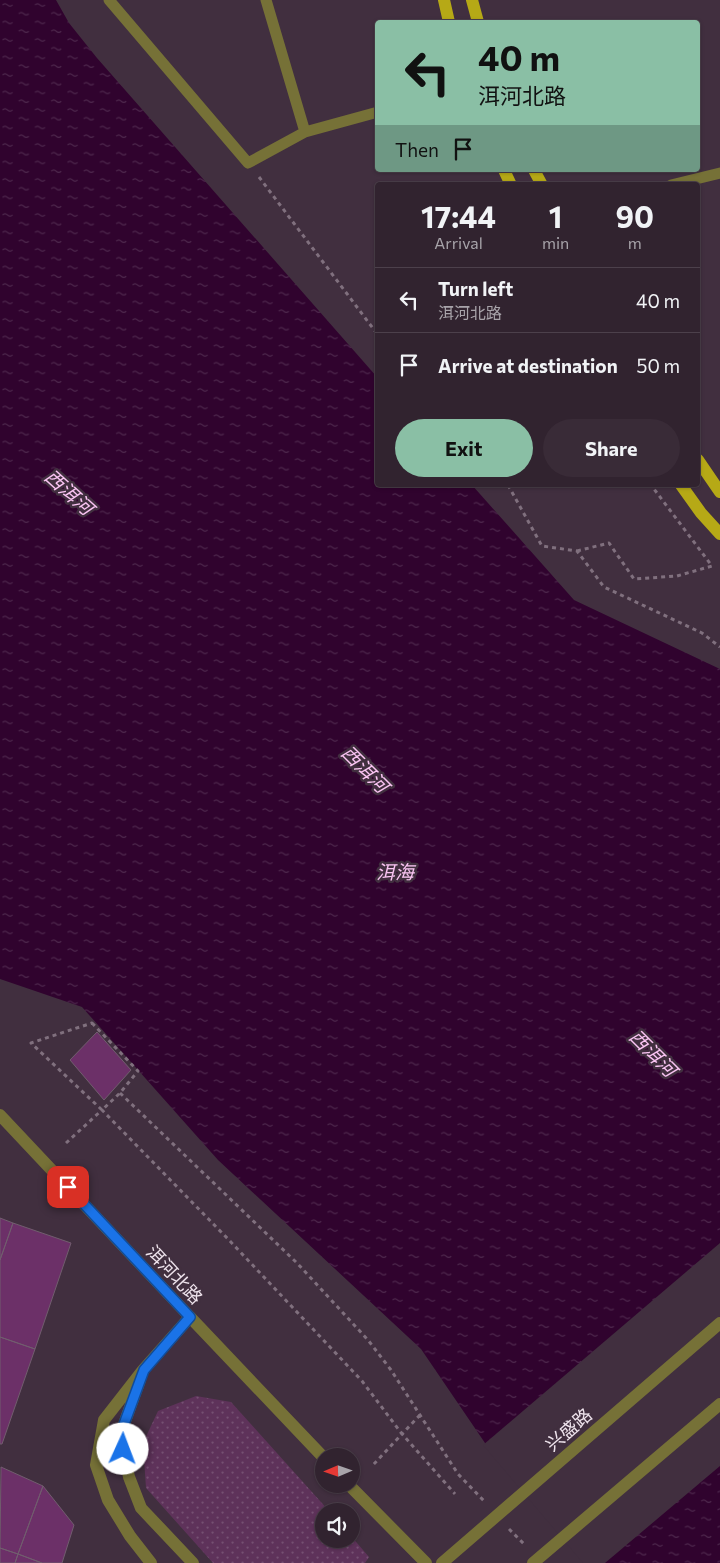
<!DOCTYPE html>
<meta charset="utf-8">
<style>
:root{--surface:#31232f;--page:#392b37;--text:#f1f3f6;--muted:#a8a4aa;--line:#4c404b;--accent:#8abfa5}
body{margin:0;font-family:Commissioner,"Noto Sans SC",sans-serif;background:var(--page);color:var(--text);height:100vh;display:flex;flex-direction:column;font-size:19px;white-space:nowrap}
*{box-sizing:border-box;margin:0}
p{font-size:16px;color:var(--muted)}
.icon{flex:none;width:28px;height:28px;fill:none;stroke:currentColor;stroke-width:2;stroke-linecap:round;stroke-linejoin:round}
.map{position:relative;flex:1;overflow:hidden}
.sheet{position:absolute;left:375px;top:182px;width:325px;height:305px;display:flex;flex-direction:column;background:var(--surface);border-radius:5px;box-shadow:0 1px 4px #0004,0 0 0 1px var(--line)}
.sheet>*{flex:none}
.top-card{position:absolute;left:375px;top:20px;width:325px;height:152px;border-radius:5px;box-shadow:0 1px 4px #0004,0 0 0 1px var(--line);background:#8abfa5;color:#111;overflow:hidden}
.needle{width:32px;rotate:268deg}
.fabs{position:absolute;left:315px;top:1448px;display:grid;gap:10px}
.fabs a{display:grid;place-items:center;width:45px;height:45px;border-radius:50%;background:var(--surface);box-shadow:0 1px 4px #0004,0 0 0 1px var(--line);font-size:25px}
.pin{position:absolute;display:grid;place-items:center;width:42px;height:42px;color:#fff;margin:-21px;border-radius:10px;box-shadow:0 2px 8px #0006}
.me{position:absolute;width:55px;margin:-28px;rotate:2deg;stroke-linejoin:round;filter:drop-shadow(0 0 4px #0008)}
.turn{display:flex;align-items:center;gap:18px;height:105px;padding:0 20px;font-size:22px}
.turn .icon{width:65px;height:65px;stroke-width:2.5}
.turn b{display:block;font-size:35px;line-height:42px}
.then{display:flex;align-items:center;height:48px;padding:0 20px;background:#0003;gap:10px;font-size:19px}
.eta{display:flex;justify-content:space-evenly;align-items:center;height:85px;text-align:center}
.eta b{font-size:30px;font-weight:700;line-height:35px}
.button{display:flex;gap:10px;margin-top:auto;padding:10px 20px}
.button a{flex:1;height:58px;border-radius:30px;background:var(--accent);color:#111;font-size:20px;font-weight:700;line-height:58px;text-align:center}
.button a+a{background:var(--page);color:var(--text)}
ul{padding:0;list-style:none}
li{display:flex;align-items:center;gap:15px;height:65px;padding:0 20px;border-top:1px solid var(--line)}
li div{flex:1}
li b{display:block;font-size:19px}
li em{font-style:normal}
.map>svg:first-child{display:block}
.grass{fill:url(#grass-dots)}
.water{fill:url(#water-ripples)}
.pier{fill:#412f3f}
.building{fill:#6c3068;stroke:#715d6e}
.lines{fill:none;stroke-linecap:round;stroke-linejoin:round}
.path{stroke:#80707e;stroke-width:3;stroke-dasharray:4 4;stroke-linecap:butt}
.service{stroke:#767137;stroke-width:11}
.minor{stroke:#767137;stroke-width:12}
.tertiary{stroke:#767137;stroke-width:12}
.primary{stroke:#b6a916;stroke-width:12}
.tertiary-bridge{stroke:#767137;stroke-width:12}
.route-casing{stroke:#114b97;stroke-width:12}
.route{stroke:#1a73e8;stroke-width:9}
.labels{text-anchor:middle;stroke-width:5;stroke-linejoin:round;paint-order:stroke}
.street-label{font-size:18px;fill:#efe4ed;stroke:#412f3f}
.water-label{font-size:19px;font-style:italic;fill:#fac4f3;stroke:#412f3f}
</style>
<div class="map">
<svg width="720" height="1563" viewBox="0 0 720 1563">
<defs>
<pattern id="grass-dots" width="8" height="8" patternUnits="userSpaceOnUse" patternTransform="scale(1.25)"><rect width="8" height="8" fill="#5e325a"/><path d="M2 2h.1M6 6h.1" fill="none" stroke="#755072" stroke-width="1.8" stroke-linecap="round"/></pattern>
<pattern id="water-ripples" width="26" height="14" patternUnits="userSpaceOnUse" patternTransform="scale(1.25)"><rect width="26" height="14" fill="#30032e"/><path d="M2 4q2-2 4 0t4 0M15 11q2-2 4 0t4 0" fill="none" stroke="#4e284d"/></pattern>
</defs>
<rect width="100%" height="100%" fill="#412f3f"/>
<!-- grass -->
<path class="grass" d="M196,1396L231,1402L329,1511H324V1539H351V1536L369,1557L365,1563H213L146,1488L143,1443L158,1411Z"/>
<!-- water -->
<path class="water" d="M0,0H56L69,23L97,58L377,377L378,485H472L574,600L720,669V1563H587L485,1443L421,1349L218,1160L82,1007L0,979Z"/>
<!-- pier -->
<path class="pier" d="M720,1243V1466L605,1563H583L483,1445Z"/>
<!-- building -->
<path class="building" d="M97,1032L131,1070L104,1100L70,1060Z
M0,1218L13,1223L0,1260Z
M13,1223L71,1243L35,1349L0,1337V1260Z
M0,1337L35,1349L2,1444H0Z
M1,1467L43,1486L18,1554L0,1548Z
M43,1486L74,1525L62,1563H42L18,1554Z
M0,1548L18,1554L15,1563H0Z
M18,1554L42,1563H15Z"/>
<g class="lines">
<!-- path -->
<path class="path" d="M259,177L378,335
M508,485L542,546L577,551L604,587L702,633L720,647
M577,551L609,543L634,579L677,576L712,566L651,485
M92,1023L138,1071L120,1093L102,1110L31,1043Z
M120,1093L297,1263L368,1340L391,1370L458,1474L485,1502
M66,1143L102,1110L228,1239L362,1381L402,1434L373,1465
M420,1415L402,1434L455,1494
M509,1529L524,1544"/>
<!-- service -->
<path class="service" d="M109,0L248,163L305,132L378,112
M266,0L305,132
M671,185L720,173"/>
<!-- minor -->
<path class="minor" d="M140,1380L120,1435L129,1477L141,1508L193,1563
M348,1484L426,1563
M151,1563L130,1536L108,1500L96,1465L104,1420L143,1370L190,1317L324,1458"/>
<!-- tertiary -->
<path class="tertiary" d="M0,1115L190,1317"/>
<!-- primary -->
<path class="primary" d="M444,0L449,22
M472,0L478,22
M504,170L511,185
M534,170L542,185
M698,460L720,492
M681,485L701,513L720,534"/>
<!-- tertiary-bridge -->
<path class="tertiary-bridge" d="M442,1563L720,1323
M533,1563L720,1404"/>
</g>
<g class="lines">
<!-- route casing -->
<g class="route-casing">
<path id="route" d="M68,1187L190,1317L144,1370L120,1435L123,1449"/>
</g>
<!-- route -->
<use href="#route" class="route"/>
</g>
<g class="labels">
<!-- street labels -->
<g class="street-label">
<text transform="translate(174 1275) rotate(47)" y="6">洱河北路</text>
<text transform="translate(569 1430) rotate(-41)" y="6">兴盛路</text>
</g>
<!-- water labels -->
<g class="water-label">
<text transform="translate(69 492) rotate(42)" y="7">西洱河</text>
<text transform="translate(365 769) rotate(45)" y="7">西洱河</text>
<text x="395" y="879">洱海</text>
<text transform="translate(653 1053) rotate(45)" y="7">西洱河</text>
</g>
</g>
</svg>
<div class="fabs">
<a><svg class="needle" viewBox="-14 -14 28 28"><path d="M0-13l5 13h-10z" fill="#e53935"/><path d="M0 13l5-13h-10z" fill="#a8a4aa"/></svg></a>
<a><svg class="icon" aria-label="sound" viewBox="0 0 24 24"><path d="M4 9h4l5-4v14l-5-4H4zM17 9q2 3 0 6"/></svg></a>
</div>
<div class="pin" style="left:68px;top:1187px;background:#d93025"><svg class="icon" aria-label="arrive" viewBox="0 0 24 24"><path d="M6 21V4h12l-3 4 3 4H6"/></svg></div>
<svg class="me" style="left:123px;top:1449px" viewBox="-20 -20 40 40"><circle r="19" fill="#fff"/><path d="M0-13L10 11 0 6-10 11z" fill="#1a73e8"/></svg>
<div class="top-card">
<div class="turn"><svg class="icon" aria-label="left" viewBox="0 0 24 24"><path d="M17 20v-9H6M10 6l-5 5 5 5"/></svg><div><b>40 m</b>洱河北路</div></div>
<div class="then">Then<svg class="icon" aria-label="arrive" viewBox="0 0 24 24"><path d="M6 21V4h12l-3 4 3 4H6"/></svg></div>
</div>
<section class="sheet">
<div class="eta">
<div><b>17:44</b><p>Arrival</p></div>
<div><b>1</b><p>min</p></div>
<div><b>90</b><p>m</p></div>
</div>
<ul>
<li><svg class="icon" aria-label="left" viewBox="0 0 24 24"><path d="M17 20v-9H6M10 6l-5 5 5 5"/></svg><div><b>Turn left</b><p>洱河北路</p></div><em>40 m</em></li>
<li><svg class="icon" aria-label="arrive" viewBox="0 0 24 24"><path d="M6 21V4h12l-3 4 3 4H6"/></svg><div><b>Arrive at destination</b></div><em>50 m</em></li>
</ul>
<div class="button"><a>Exit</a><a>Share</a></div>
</section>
</div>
